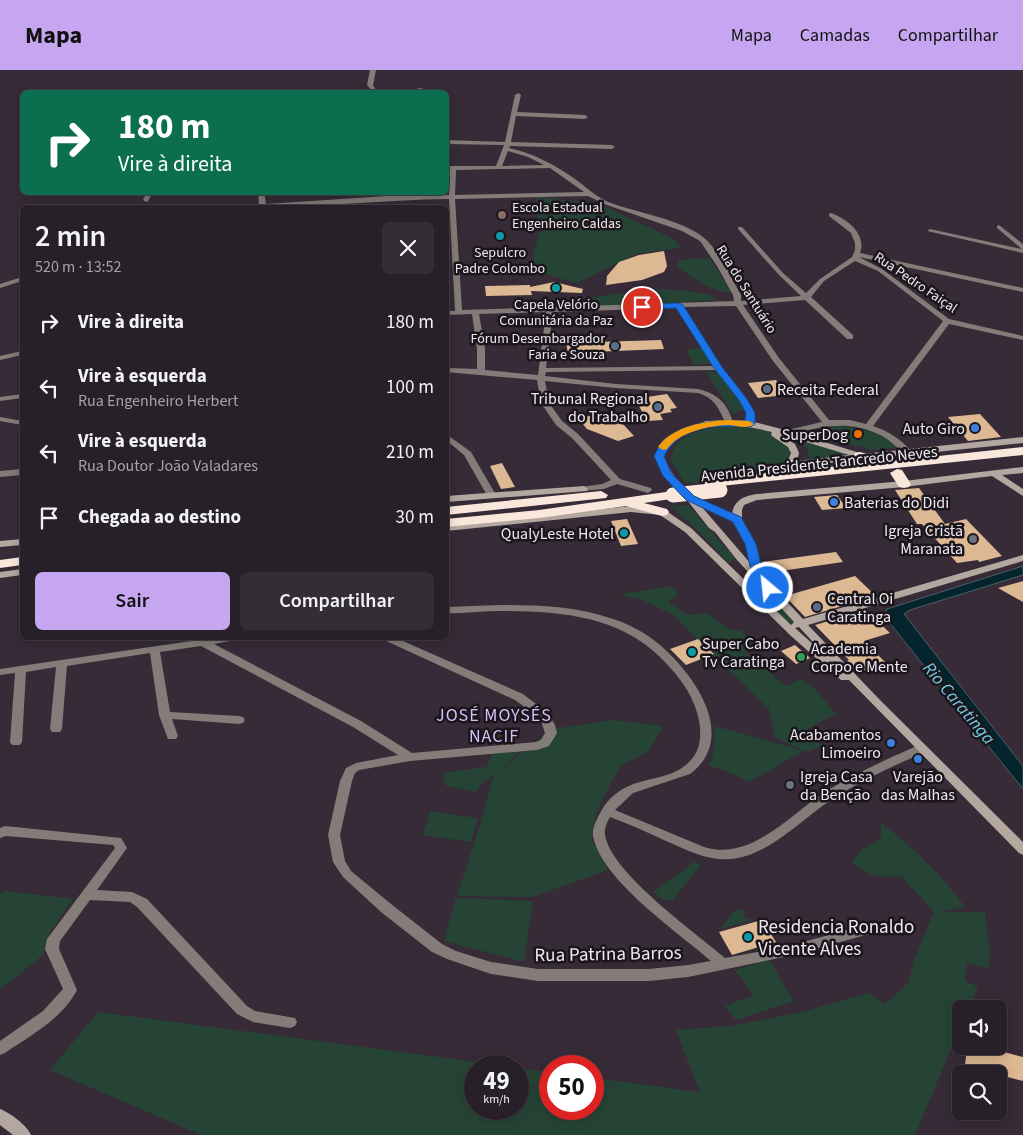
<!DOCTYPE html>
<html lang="pt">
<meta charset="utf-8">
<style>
:root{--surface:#282029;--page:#342d35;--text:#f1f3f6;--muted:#a5a3a8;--line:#443e46;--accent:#c6a6f0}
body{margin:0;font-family:"Source Sans 3",sans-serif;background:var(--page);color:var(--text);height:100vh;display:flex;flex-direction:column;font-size:19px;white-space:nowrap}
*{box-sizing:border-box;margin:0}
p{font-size:16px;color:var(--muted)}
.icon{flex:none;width:28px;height:28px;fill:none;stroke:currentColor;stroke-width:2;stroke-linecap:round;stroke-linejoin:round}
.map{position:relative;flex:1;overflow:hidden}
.panel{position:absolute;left:20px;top:135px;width:429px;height:435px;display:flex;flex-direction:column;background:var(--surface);border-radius:8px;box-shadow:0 2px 12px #0003,0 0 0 1px var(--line)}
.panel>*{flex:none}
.guide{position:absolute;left:20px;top:20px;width:429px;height:105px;border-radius:8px;box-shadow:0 2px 12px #0003,0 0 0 1px var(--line);background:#0b6e4f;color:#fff;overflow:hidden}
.buttons{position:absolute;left:952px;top:930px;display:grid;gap:10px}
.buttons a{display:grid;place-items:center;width:55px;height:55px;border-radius:8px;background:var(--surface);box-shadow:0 2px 12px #0003,0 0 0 1px var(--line);font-size:25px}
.speed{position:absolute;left:464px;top:985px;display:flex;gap:10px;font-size:25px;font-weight:700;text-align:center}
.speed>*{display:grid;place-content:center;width:65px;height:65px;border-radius:50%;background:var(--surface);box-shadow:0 2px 12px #0003,0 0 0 1px var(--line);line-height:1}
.speed small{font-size:12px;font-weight:400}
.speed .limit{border:8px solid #d22;background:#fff;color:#111}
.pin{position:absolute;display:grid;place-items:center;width:42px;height:42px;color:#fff;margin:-21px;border:2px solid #fff;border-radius:50%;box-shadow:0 1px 5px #0007}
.me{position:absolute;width:55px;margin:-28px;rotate:332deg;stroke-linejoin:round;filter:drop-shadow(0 0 4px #0008)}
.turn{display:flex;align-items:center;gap:18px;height:105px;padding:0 15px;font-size:22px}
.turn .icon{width:65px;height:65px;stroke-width:2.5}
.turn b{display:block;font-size:35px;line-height:42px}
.round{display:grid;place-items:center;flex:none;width:52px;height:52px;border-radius:8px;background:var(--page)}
.head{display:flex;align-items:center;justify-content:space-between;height:85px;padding:0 15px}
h1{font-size:30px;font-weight:600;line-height:38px}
.cta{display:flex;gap:10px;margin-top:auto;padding:10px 15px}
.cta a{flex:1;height:58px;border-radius:8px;background:var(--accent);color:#111;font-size:20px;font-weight:600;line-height:58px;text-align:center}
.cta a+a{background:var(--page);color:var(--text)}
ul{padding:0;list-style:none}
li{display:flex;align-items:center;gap:15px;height:65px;padding:0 15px}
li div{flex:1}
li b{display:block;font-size:19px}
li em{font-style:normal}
header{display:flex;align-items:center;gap:30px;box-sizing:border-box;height:70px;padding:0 25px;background:var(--accent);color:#111}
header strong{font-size:24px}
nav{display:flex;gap:28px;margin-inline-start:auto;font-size:18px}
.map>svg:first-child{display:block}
.green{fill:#264436}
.water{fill:#05252e;stroke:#4b6068}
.building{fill:#ddb993}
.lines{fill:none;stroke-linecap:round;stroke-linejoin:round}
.street{fill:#847c78;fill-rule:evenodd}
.secondary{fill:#b4a7a0;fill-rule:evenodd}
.highway{fill:#fae7dc;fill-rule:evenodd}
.highway-bridge{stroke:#fae7dc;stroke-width:15}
.route{fill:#1a73e8;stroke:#114b97}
.slow{fill:#f59e0b}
.education-dot{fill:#8d6e63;stroke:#1a161b;stroke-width:2}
.culture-dot{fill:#0f9aa8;stroke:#1a161b;stroke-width:2}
.service-dot{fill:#5c6f8a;stroke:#1a161b;stroke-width:2}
.shop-dot{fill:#3f7fe0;stroke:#1a161b;stroke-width:2}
.food-dot{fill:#e8710a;stroke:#1a161b;stroke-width:2}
.worship-dot{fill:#6b7280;stroke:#1a161b;stroke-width:2}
.leisure-dot{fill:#2e9e5b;stroke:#1a161b;stroke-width:2}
.labels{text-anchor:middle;stroke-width:5;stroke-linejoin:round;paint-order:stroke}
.far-poi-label{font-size:14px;fill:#efe8f0;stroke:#1a161b}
.far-street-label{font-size:14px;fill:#efe8f0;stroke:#1a161b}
.poi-label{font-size:16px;fill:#efe8f0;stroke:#1a161b;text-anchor:start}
.street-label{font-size:16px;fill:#efe8f0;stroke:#1a161b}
.water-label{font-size:18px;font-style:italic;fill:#75cfec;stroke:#1a161b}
.neighbourhood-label{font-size:18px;letter-spacing:1px;fill:#d8c0f8;stroke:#1a161b}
.near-poi-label{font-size:19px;fill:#efe8f0;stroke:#1a161b;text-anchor:start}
.near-street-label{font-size:19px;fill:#efe8f0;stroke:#1a161b}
</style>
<header>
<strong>Mapa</strong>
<nav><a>Mapa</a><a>Camadas</a><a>Compartilhar</a></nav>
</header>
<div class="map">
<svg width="1023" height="1065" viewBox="0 0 1023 1065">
<rect width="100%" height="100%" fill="#362b37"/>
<!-- green -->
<path class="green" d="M536,127L597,133L674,169L680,178L636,184L577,213L535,201L533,186L540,162Z
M709,188L732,222C716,225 689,206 677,196L679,190Z
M657,219C671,220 708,220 717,230L572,238L574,231L612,224Z
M710,278L717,291L710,294L694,295L686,279Z
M706,301L723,305L746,337L743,340L733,344Z
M836,355L878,362L900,377L872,380L808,363Z
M719,357C747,356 781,357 798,381V386L771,402L714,414L684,412L671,391C673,365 696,361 719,357Z
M800,368L853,384L809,389L808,381Z
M688,435L735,488L729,493L687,450L670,436Z
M666,517H674L678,524L668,532L687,545L707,543L729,559L741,561L756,575L744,581L786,616L801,609L811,615L836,644L807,659L822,675L810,681H803L775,667L769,639L673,545L645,531L619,524Z
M765,518L797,551L787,555L756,521Z
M613,650L663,656L649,681L621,696L605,724L596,744L591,768L608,800L532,827L457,826L480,755L494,705L481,715L483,709L476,722L446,716L442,703L487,697L492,684L522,680L494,705L552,659Z
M715,656L803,681L749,712L729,702L708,695L713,686Z
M430,741L478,748L471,772L423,765Z
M881,752C912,778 942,804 965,837L938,842H985L990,882L988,898L967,893L965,911L978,917L968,939H961V955L915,1065H201L50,1000L98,942L507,996H475V1039H518V998L550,1002V1039H592L593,1008L700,1022L676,960L731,956L798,943L869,923L885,934L909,912L914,890L934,842L901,806C878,808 872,807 852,793V791L864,778L881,768Z
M694,792L701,795L672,831L662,829L653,822Z
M5,821L73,829L50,862L43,885L0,920V824Z
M456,828L533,831L524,892L444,871Z
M735,840H745L744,848L754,850L720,859Z
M769,890L794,931L736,950L725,936L754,925L735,900Z"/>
<!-- water -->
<path class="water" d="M1023,496V505L936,532L910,540L904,544L1023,696V719L884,546L887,539Z"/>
<!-- building -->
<path class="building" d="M664,181L667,196L664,202L642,210L606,215L607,206L619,192L639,185Z
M554,212L583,219L582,223L531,221L532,225L486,226L485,216L530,215V217Z
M661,270L664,279L568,283L566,273Z
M776,310L786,325L758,328L748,313Z
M667,324L677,338L670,339L672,342L660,344L663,350L647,351L639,336L651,334L647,327Z
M612,342L634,366L618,371L587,359L578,348Z
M980,344L1001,367L968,371L948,347Z
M502,393L515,417L501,419L490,396Z
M919,418L945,454L966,449L1002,486L979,492L978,490L957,493L922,454H917L895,420Z
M837,425L846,438L822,440L814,427Z
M627,449L638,474L621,476L611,451Z
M836,482L843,492L767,503L762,492Z
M855,506L876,526L805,547L785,526Z
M1023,511V532L998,518Z
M866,540L890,563L864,571L887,594L858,602L847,591L849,590L815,555Z
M698,569L714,584L686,595L670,579Z
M795,575L810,588L796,594L781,581Z
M762,850L776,872L732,885L719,862Z
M967,976H981L1023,987V1011L965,996Z"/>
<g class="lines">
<!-- street -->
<path class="street" d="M370,0H376L373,15L377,22H373L367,15Z
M421,18L430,22H401Z
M518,23L521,25L517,42L585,45L588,47L585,49L516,46L511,72L612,75L615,77L612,79L510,76L509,78C533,83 555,95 575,109C585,116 594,125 606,131C635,143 679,148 703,167C720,181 730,206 741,225V231L801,226L779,205L738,159V157H742L783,203L806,223L820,209L852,187L855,180V173L851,163L829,146V144L831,143C847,149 867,164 860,183L1023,218V222L859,187L882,199L949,249L1023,266V270L949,254L873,356C888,361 901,369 911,381L907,384C898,380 889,368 878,364C847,349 817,357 786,366L783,365V361L822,352L773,291L736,236L684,237C697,257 708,279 722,298C735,316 754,330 754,354L750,357L747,356L746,343L739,330L716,300L546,302L545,306L616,314L698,319C718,324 727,333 733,352L732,354H726C719,339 715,328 698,323L616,318L545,311L549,333L562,351L578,364L620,409L651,418L652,420L648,423L617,414L604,419L581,421L580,419L581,417L602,414L611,410L572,368L556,355L541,333L537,310L446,302V298L477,299V279L472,244L446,245V241H455L449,129C379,130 308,138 238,138L259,135L258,122H264L266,134L387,126L449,125L450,100H446V96H496L504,75L446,74V70L505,72L515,25ZM508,81L528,87L544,95L502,96ZM550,98L584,122L455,125L456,100ZM588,126L607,135L682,161L700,171L717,196L733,225L734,231L462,240L455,129ZM855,191L878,201L943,251L866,354L850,350H829L779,288L743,235L805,230L847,269H853V265L811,227L824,211ZM677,238L713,296L546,298L553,242ZM546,242L538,305L485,300V279L479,244Z
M147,122H153L148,131L146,132L143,130Z
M999,155L1023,174V183L927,161L930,159L1022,179L997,158V156Z
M22,207V211L0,218V214Z
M22,281V285L0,290V286Z
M22,324V328L0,331V327Z
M0,347L22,351V355L0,351Z
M446,364L471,382L496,425L494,427H488L464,385L446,370Z
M22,399V405L0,407V401Z
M499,535C537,535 576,536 613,549C629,554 646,563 660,575C694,604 739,667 690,704L633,723L615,740L704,777C752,792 791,743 828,720C850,707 873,696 896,685C905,682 916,674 925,676L927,679L925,682C895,695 865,709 837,726C799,749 761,798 712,788C696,785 680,777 666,771C647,762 629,754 610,747C607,752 604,759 605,765C611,803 696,863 725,888L789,876L872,853L877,854L879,858L877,862L789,886L688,907L649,911H538L491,904L447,889L432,882L381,842L343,807L333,792L328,765L340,711L346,698L356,693L398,685L353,657L201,576L160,582L170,642L239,646L243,647L245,650L243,653L239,654L172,649L178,666L176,669H168L159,645L150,583L67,596L62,659L60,662H52L50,659L56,597L26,602L22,672L20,675H12L10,672L15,603L0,605V599L212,568H236L235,570L214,574L361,651L412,683L536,672L541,670L545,663L540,648L515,630L384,570L383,568H396L523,624L548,643L555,655L557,663L549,676L537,680L410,691L359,700L355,703L352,711L340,765L345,791L351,801L391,834L442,874L456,881L491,892L538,899H649L688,895L711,891C678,862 601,810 593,766C592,759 596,751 599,745C623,699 665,718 690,691C705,676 701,651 694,634C687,616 674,601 661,588C618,545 557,541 499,541C481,541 464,544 446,543V537Z
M5,756L121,768L127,778L97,820L132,822L147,829L247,936L255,941L295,948L297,952L295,956L290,958L253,952L237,944L137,837L130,832L90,830L60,871L59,879L77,920C62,949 31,965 5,983L0,985V971L43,941L63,919L45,879L47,869L115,778L113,775L6,766L0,768V758Z"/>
<!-- secondary -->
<path class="secondary" d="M729,350L750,351L789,361L863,384L1023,367V373L791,397L787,394L791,383L788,377L772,366L771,364L772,362C743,355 721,351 692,362C677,368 671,371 663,386C680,423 698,428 732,444C734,430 744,426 757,424L904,411L1023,397V403L1002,405L1023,419V426L992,406L904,417L757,430L744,435L742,440V450L756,474L764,507L803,549L1023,485V491L808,555L880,630L1023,772V785L1019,783L849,610H841L791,566L685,462L660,445L631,442L446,461V455L631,436L665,440L691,458L791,555L794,552L737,490L715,462L709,458L687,430L664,406L655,386L663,370L677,362L706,351ZM781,364L783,365L849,385L797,391L799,383L795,374ZM701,436L733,452L746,474L751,494ZM799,557L824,584L795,558Z
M584,416L588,419L587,421L446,432V426Z
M22,469V475L0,477V471Z
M22,499V505L0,508V502Z
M0,1039C10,1043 27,1055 31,1065H13L0,1055Z"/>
<!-- highway -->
<path class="highway" d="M1023,377V385L711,417L704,413L711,409L763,404L791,390L798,394L787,401L872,393L855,389L854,386L855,383L860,382L892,391Z
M897,399L902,400L911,414L909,417L904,418L899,417L890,403Z
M601,421L608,425L606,428L446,445V437Z
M673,421L680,425L678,428L644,433L667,439L669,442L667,445L662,446L626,436L539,448L446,457V449L539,440Z
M22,487V495L0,498V490Z"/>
<!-- highway-bridge -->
<path class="highway-bridge" d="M673,425L720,420"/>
</g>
<!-- route -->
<path class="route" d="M679,233L683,235L722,297L747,329L755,343V354L750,357C718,355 681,354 664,386L671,403L694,426L741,447L756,474L764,507L774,518L772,520H764L753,508L745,474L733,452L686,430L663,406L654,386C657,381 659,374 664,370C687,351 717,350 745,351L746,343L739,330L714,298L676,238L642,239L638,237L642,234Z"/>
<!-- slow -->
<path class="slow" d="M729,350L749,351L754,354C747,360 736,355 727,355C708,356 679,362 667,379L663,380L658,377C673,356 705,351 729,350Z"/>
<!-- markers -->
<circle class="education-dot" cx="502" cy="145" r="5"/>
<g class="culture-dot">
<circle cx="500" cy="166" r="5"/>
<circle cx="556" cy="218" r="5"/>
<circle cx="624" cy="463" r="5"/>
<circle cx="692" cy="582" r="5"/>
<circle cx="748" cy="867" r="5"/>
</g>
<g class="service-dot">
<circle cx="615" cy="276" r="5"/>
<circle cx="767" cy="319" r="5"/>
<circle cx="658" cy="337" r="5"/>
<circle cx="817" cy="537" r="5"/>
</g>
<g class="shop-dot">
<circle cx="975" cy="358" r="5"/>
<circle cx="834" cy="432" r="5"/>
<circle cx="891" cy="673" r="5"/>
<circle cx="918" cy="689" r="5"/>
</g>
<circle class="food-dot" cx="858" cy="364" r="5"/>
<g class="worship-dot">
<circle cx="973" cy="469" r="5"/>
<circle cx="790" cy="715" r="5"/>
</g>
<circle class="leisure-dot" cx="801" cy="587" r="5"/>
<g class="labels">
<!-- far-poi labels -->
<g class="far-poi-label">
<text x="512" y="142" text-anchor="start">Escola Estadual<tspan x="512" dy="16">Engenheiro Caldas</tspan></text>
<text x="500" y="187">Sepulcro<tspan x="500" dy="16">Padre Colombo</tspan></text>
<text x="556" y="239">Capela Velório<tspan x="556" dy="16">Comunitária da Paz</tspan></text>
<text x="605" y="273" text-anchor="end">Fórum Desembargador<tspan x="605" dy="16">Faria e Souza</tspan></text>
</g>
<!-- far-street labels -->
<g class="far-street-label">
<text transform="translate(916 212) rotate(34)" y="5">Rua Pedro Faiçal</text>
<text transform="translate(747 219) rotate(58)" y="5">Rua do Santuário</text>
</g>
<!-- poi labels -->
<g class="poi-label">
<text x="777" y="325">Receita Federal</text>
<text x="648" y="334" text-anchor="end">Tribunal Regional<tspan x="648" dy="18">do Trabalho</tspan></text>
<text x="965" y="364" text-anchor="end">Auto Giro</text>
<text x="848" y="370" text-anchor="end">SuperDog</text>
<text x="844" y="438">Baterias do Didi</text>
<text x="963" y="466" text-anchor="end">Igreja Cristã<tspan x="963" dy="18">Maranata</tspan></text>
<text x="614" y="469" text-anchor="end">QualyLeste Hotel</text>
<text x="827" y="534">Central Oi<tspan x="827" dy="18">Caratinga</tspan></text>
<text x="702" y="579">Super Cabo<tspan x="702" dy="18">Tv Caratinga</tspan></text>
<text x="811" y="584">Academia<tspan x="811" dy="18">Corpo e Mente</tspan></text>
<text x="881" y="670" text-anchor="end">Acabamentos<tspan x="881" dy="18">Limoeiro</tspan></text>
<text x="800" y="712">Igreja Casa<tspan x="800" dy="18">da Benção</tspan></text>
<text x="918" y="712" text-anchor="middle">Varejão<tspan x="918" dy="18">das Malhas</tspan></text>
</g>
<!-- street labels -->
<g class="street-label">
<text transform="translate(819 393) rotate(-6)" y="6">Avenida Presidente Tancredo Neves</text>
</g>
<!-- water labels -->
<g class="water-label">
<text transform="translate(959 633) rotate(50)" y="6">Rio Caratinga</text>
</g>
<!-- neighbourhood labels -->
<g class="neighbourhood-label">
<text x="494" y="651">JOSÉ MOYSÉS<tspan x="494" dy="21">NACIF</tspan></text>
</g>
<!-- near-poi labels -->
<g class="near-poi-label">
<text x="758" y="863">Residencia Ronaldo<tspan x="758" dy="22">Vicente Alves</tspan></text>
</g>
<!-- near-street labels -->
<g class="near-street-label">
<text transform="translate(608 883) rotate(-1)" y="7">Rua Patrina Barros</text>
</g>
</g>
</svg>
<div class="buttons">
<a><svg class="icon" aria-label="sound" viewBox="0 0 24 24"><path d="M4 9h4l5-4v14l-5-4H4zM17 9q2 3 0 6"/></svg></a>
<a><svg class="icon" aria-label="search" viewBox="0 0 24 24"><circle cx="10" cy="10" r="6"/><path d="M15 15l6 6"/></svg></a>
</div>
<div class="speed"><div>49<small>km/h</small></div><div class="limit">50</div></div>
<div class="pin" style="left:642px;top:237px;background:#d93025"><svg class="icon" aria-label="arrive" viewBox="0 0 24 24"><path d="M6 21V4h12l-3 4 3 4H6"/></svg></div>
<svg class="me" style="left:768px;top:518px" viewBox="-20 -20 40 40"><circle r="17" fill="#1a73e8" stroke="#fff" stroke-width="3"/><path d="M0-11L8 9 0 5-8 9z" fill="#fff"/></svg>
<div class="guide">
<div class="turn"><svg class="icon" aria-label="right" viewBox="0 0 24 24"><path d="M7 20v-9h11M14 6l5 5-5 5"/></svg><div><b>180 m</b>Vire à direita</div></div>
</div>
<section class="panel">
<div class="head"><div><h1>2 min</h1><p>520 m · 13:52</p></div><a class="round"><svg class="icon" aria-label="close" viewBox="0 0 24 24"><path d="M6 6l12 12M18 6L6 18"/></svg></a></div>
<ul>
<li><svg class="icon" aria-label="right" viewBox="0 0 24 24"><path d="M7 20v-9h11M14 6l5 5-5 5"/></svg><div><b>Vire à direita</b></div><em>180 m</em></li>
<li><svg class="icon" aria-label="left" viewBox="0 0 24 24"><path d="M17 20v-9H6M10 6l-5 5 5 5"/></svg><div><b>Vire à esquerda</b><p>Rua Engenheiro Herbert</p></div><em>100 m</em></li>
<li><svg class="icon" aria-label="left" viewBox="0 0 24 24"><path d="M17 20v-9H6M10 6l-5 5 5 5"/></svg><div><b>Vire à esquerda</b><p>Rua Doutor João Valadares</p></div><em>210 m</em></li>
<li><svg class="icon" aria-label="arrive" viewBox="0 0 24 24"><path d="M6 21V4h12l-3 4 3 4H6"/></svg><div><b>Chegada ao destino</b></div><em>30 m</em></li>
</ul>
<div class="cta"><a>Sair</a><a>Compartilhar</a></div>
</section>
</div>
